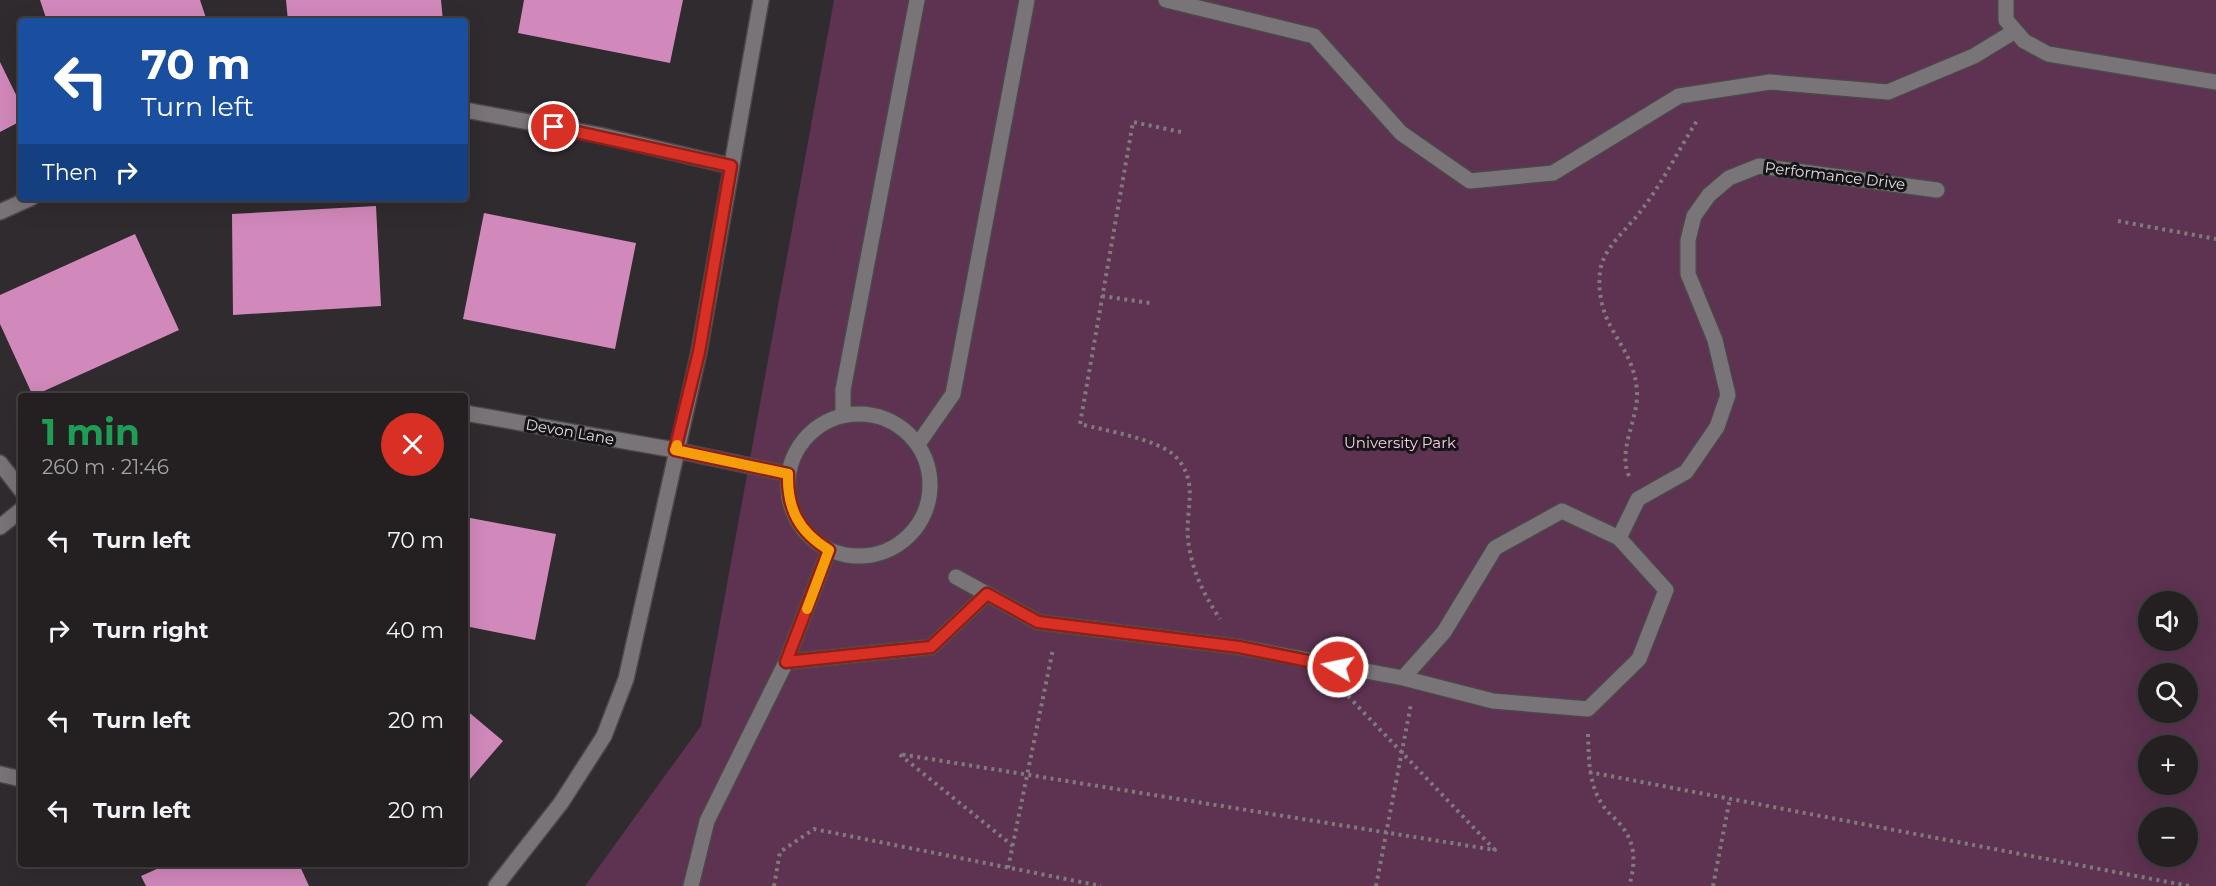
<!DOCTYPE html>
<meta charset="utf-8">
<style>
:root{--surface:#242022;--page:#302d2f;--text:#f1f3f6;--muted:#a3a3a5;--line:#413e40}
body{margin:0;font-family:Montserrat,sans-serif;background:var(--page);color:var(--text);height:100vh;display:flex;flex-direction:column;font-size:22px;white-space:nowrap}
*{box-sizing:border-box;margin:0}
p{font-size:20px;color:var(--muted)}
.icon{flex:none;width:33px;height:33px;fill:none;stroke:currentColor;stroke-width:2;stroke-linecap:round;stroke-linejoin:round}
.map{position:relative;flex:1;overflow:hidden}
.side{position:absolute;left:18px;top:393px;width:450px;height:474px;display:flex;flex-direction:column;background:var(--surface);border-radius:6px;box-shadow:0 6px 24px #0002,0 0 0 2px var(--line)}
.side>*{flex:none}
.guide{position:absolute;left:18px;top:18px;width:450px;height:183px;border-radius:6px;box-shadow:0 6px 24px #0002,0 0 0 2px var(--line);background:#1a4fa0;color:#fff;overflow:hidden}
.controls{position:absolute;left:2138px;top:591px;display:grid;gap:12px}
.controls a{display:grid;place-items:center;width:60px;height:60px;border-radius:50%;background:var(--surface);box-shadow:0 6px 24px #0002,0 0 0 2px var(--line);font-size:30px}
.pin{position:absolute;display:grid;place-items:center;width:51px;height:51px;color:#fff;margin:-26px;border:3px solid #fff;border-radius:50%;box-shadow:0 2px 6px #0007}
.me{position:absolute;width:66px;margin:-33px;rotate:280deg;stroke-linejoin:round;filter:drop-shadow(0 0 4px #0008)}
.turn{display:flex;align-items:center;gap:21px;height:126px;padding:0 24px;font-size:27px}
.turn .icon{width:78px;height:78px;stroke-width:2.5}
.turn b{display:block;font-size:42px;line-height:51px}
.then{display:flex;align-items:center;height:57px;padding:0 24px;background:#0003;gap:12px;font-size:22px}
.round{display:grid;place-items:center;flex:none;width:63px;height:63px;border-radius:32px;background:var(--page)}
.head{display:flex;align-items:center;justify-content:space-between;height:102px;padding:0 24px}
h1{font-size:36px;font-weight:700;line-height:45px;color:#1e9e55}
ul{padding:0;list-style:none}
li{display:flex;align-items:center;gap:18px;height:90px;padding:0 24px}
li div{flex:1}
li b{display:block;font-size:22px}
li em{font-style:normal}
.map>svg:first-child{display:block}
.green{fill:#5e3251;fill-rule:evenodd}
.building{fill:#d188bb}
.lines{fill:none;stroke-linecap:round;stroke-linejoin:round}
.service-casing{stroke:#4c484a;stroke-width:18}
.minor-casing{stroke:#4c484a;stroke-width:18}
.path{stroke:#7f7b7d;stroke-width:4;stroke-dasharray:3 4.5;stroke-linecap:butt}
.service{stroke:#797477;stroke-width:15}
.minor{stroke:#797477;stroke-width:15}
.route-casing{stroke:#8d1f18;stroke-width:15}
.route{stroke:#d93025;stroke-width:10}
.slow{stroke:#f59e0b;stroke-width:10}
.labels{text-anchor:middle;stroke-width:6;stroke-linejoin:round;paint-order:stroke}
.street-label{font-size:15px;fill:#e0dddf;stroke:#161416}
.park-label{font-size:15px;fill:#f5cde7;stroke:#161416}
</style>
<div class="map">
<svg width="2216" height="886" viewBox="0 0 2216 886">
<rect width="100%" height="100%" fill="#302b2e"/>
<!-- green -->
<path class="green" d="M834,0H2216V886H585L701,726ZM2148,602H2187V640H2148ZM2148,674H2187V712H2148ZM2148,746H2187V784H2148ZM2148,818H2187V856H2148Z"/>
<!-- building -->
<path class="building" d="M40,0H200L207,21H47Z
M286,0H441L443,21H288Z
M524,0H683L670,63L518,33Z
M0,62L21,105V121L0,132Z
M376,206L381,306L233,315L232,214Z
M484,213L636,243L615,349L463,319Z
M135,234L179,330L33,396L0,324V295Z
M465,517L556,534L535,640L465,626Z
M465,709L503,741L465,785Z
M168,864H299L309,886H146L141,876Z"/>
<g class="lines">
<!-- service casing -->
<g class="service-casing">
<path id="service" d="M1166,0L1314,36L1401,133L1470,181L1553,173L1679,96L1770,82L1888,92L1974,56L2015,31
M2006,0V20L2024,41L2048,54L2216,82
M465,110L599,135L731,166
M0,212L31,198
M788 485a71 71 0 1 1 142 0a71 71 0 1 1-142 0Z
M843,415V390L917,0
M918,444L953,394L1027,0
M675,450L788,474
M0,463L21,490
M1619,538L1638,499L1686,472L1717,427L1728,395L1715,340L1688,274V240L1694,216L1709,195L1729,178L1759,166L1937,190
M956,577L1038,622L1239,647L1403,678L1493,701L1588,709L1639,659L1666,590L1619,538L1562,511L1495,548L1444,632L1403,678
M786,662L931,647L987,594
M0,774L21,779
M496,886L561,803L604,736L626,679L699,352L761,0
M691,886L707,821L786,662L829,550"/>
</g>
<!-- minor casing -->
<g class="minor-casing">
<path id="minor" d="M465,413L675,450
M0,527L21,510"/>
</g>
<!-- path -->
<path class="path" d="M1181,132L1133,122L1080,424C1103,430 1158,439 1175,456C1200,482 1185,508 1188,539C1191,569 1204,595 1220,619
M2118,221L2216,239
M1102,296L1150,303
M1629,476C1617,450 1639,418 1637,391C1634,352 1610,337 1602,304C1599,291 1598,276 1602,263C1609,243 1628,228 1640,212C1662,184 1679,149 1698,119
M1588,734C1589,759 1588,785 1604,807C1608,813 1615,818 1620,824C1636,843 1636,863 1629,886
M1589,772L2189,886
M1013,846L899,754L1495,850L1347,695
M1008,868L1053,649
M774,886L780,852L814,829L1101,886
M1376,886L1411,704
M1713,886L1730,798"/>
<!-- service -->
<use href="#service" class="service"/>
<!-- minor -->
<use href="#minor" class="minor"/>
</g>
<g class="lines">
<!-- route casing -->
<g class="route-casing">
<path id="route" d="M554,127L731,166L699,352L675,450L788,474C787,509 799,532 829,550L786,662L931,647L987,594L1038,622L1239,647L1338,667"/>
</g>
<!-- route -->
<use href="#route" class="route"/>
<!-- slow -->
<path class="slow" d="M677,445L675,450L788,474C787,509 799,532 829,550L807,609"/>
</g>
<g class="labels">
<!-- street labels -->
<g class="street-label">
<text transform="translate(1835 176) rotate(7)" y="5">Performance Drive</text>
<text transform="translate(570 432) rotate(10)" y="5">Devon Lane</text>
</g>
<!-- park labels -->
<g class="park-label">
<text x="1400" y="448">University Park</text>
</g>
</g>
</svg>
<div class="controls">
<a><svg class="icon" aria-label="sound" viewBox="0 0 24 24"><path d="M4 9h4l5-4v14l-5-4H4zM17 9q2 3 0 6"/></svg></a>
<a><svg class="icon" aria-label="search" viewBox="0 0 24 24"><circle cx="10" cy="10" r="6"/><path d="M15 15l6 6"/></svg></a>
<a>+</a>
<a>−</a>
</div>
<div class="pin" style="left:554px;top:127px;background:#d93025"><svg class="icon" aria-label="arrive" viewBox="0 0 24 24"><path d="M6 21V4h12l-3 4 3 4H6"/></svg></div>
<svg class="me" style="left:1338px;top:667px" viewBox="-20 -20 40 40"><circle r="17" fill="#d93025" stroke="#fff" stroke-width="3"/><path d="M0-11L8 9 0 5-8 9z" fill="#fff"/></svg>
<div class="guide">
<div class="turn"><svg class="icon" aria-label="left" viewBox="0 0 24 24"><path d="M17 20v-9H6M10 6l-5 5 5 5"/></svg><div><b>70 m</b>Turn left</div></div>
<div class="then">Then<svg class="icon" aria-label="right" viewBox="0 0 24 24"><path d="M7 20v-9h11M14 6l5 5-5 5"/></svg></div>
</div>
<section class="side">
<div class="head"><div><h1>1 min</h1><p>260 m · 21:46</p></div><a class="round" style="background:#d93025;color:#fff"><svg class="icon" aria-label="close" viewBox="0 0 24 24"><path d="M6 6l12 12M18 6L6 18"/></svg></a></div>
<ul>
<li><svg class="icon" aria-label="left" viewBox="0 0 24 24"><path d="M17 20v-9H6M10 6l-5 5 5 5"/></svg><div><b>Turn left</b></div><em>70 m</em></li>
<li><svg class="icon" aria-label="right" viewBox="0 0 24 24"><path d="M7 20v-9h11M14 6l5 5-5 5"/></svg><div><b>Turn right</b></div><em>40 m</em></li>
<li><svg class="icon" aria-label="left" viewBox="0 0 24 24"><path d="M17 20v-9H6M10 6l-5 5 5 5"/></svg><div><b>Turn left</b></div><em>20 m</em></li>
<li><svg class="icon" aria-label="left" viewBox="0 0 24 24"><path d="M17 20v-9H6M10 6l-5 5 5 5"/></svg><div><b>Turn left</b></div><em>20 m</em></li>
</ul>
</section>
</div>
